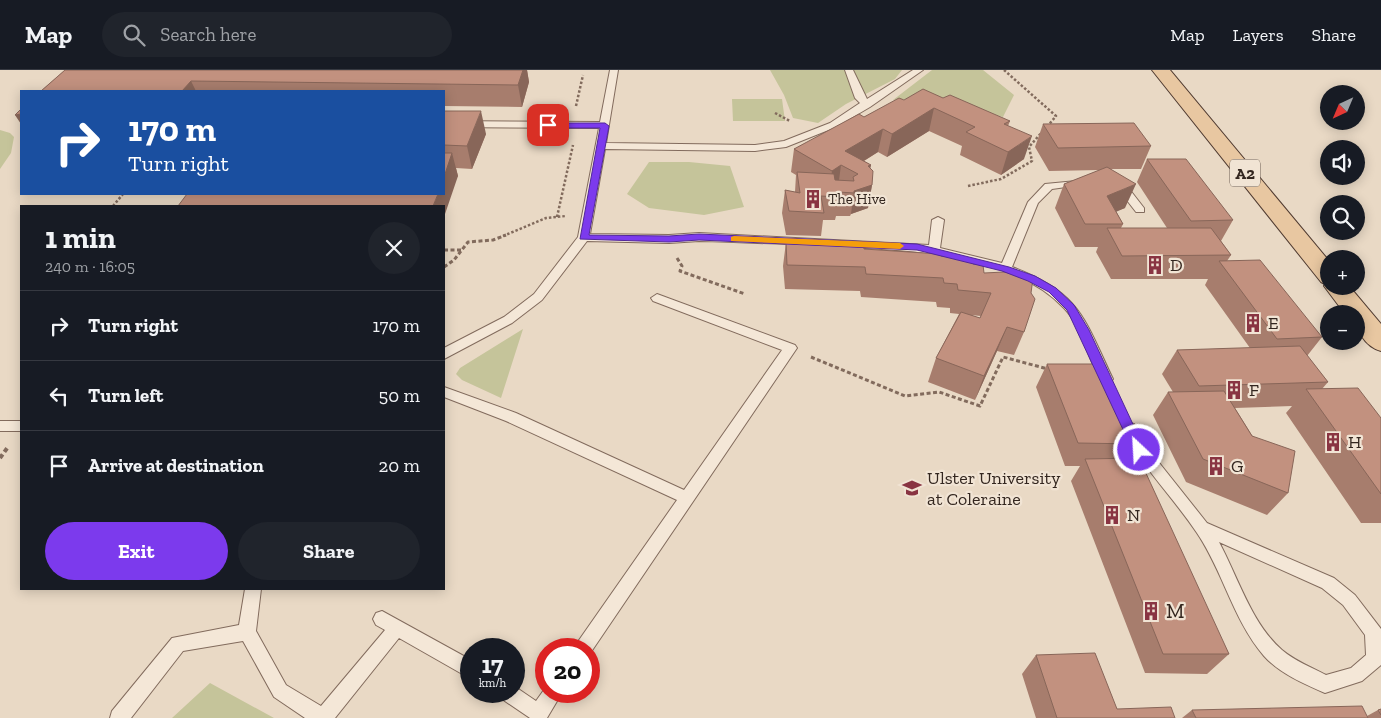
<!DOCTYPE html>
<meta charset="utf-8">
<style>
:root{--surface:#171b24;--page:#20242c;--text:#f1f3f6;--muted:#9ea1a6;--line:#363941;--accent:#7c3aed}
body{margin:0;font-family:"Zilla Slab",serif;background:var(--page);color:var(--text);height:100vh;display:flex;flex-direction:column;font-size:19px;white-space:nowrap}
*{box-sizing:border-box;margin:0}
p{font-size:16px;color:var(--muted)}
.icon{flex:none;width:28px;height:28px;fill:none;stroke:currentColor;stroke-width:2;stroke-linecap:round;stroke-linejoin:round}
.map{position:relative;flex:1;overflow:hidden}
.sheet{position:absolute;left:20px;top:135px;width:425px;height:385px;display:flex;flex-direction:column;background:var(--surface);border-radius:0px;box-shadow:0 2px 12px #0003}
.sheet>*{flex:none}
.hud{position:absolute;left:20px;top:20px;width:425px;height:105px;border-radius:0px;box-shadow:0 2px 12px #0003;background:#1a4fa0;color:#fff;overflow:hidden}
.needle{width:32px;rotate:224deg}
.fabs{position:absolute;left:1320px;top:15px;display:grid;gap:10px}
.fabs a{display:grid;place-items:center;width:45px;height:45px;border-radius:50%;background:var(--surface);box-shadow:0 2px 12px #0003;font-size:25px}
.speed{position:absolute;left:460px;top:568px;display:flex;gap:10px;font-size:25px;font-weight:700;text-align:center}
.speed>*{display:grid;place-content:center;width:65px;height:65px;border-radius:50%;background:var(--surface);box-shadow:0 2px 12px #0003;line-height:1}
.speed small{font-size:12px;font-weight:400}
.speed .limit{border:8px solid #d22;background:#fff;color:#111}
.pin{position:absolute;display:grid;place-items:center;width:42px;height:42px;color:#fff;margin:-21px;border-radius:10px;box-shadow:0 2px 8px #0006}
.me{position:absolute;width:55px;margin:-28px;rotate:335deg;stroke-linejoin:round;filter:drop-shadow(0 0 4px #0008)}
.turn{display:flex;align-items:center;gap:18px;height:105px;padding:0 25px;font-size:22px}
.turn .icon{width:65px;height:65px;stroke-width:2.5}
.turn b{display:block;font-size:35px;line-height:42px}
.round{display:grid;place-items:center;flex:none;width:52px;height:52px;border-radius:26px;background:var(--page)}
.headline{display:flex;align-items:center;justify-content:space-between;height:85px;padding:0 25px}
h1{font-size:30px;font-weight:800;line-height:38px}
.button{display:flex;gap:10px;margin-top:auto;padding:10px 25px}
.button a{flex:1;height:58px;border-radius:30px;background:var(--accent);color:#fff;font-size:20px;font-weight:800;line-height:58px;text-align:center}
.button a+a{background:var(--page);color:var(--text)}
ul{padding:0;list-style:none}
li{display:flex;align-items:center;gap:15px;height:70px;padding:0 25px;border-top:1px solid var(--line)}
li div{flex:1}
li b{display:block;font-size:19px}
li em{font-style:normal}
header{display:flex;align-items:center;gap:30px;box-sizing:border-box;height:70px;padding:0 25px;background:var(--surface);border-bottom:1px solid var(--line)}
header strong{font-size:24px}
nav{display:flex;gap:28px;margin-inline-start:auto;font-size:18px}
.search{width:350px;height:45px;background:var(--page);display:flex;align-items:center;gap:12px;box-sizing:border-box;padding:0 18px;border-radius:28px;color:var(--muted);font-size:19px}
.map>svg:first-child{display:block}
.green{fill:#c5c49a}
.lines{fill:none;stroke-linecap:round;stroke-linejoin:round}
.service-casing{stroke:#826b5d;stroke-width:2}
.primary-casing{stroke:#503b31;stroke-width:2}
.path-far2{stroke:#826b5d;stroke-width:2.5;stroke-dasharray:2.5 2;stroke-linecap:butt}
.path-far1{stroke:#826b5d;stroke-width:3;stroke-dasharray:4 2.5;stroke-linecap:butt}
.path{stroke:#826b5d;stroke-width:4;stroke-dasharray:4.5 3;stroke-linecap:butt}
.service{fill:#f4e7d7;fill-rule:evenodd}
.primary{fill:#e8c7a1;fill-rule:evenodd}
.wall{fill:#a77d6d;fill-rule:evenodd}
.shaded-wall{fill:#886659}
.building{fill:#c2917f;stroke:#886659}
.route{fill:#7c3aed;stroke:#51269a}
.slow{fill:#f59e0b}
.labels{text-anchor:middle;stroke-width:4.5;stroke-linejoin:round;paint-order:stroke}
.far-poi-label{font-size:15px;fill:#33261f;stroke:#f1e4d4;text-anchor:start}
.shield{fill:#f1e4d4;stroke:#6c5f55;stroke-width:1}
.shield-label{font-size:16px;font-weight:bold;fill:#33261f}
.poi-label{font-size:18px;fill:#33261f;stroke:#f1e4d4;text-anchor:start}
.near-poi-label{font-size:21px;fill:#33261f;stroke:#f1e4d4;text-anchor:start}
</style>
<header>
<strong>Map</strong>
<div class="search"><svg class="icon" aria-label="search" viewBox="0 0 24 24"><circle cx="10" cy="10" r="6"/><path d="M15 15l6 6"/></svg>Search here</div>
<nav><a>Map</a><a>Layers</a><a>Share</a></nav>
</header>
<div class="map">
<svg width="1381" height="648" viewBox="0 0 1381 648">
<rect width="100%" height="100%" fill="#e9d9c5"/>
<!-- green -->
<path class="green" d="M770,0H902L895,9L846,34L818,53L793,48L784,25Z
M932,0H983L1014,25L1003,47L929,27L893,30Z
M732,29H782L785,51H733Z
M0,60L10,63L14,67L11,83L0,99Z
M649,92H689L730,96L744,137L704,145L649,138L627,124Z
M523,259L501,328L462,310L456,304L460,298Z
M210,613L274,648H172Z"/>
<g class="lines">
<!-- service casing -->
<g class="service-casing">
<path id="service" d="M610,0H618L606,73L755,75L784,71L830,53L860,33L855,28L845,0H853L867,29L913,0H923L870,37L836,57L786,77L755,81L605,79L590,164L669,165L699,163L929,175L932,150L938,147L944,150L940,178L1002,193L1028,132L1045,114L1087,110V114L1052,119L1038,133L1012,197C1080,222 1084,248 1113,309L1111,312H1101C1088,289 1083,258 1064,238C1010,181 901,180 828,176C785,174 742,172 699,171L669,173L587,171L542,230L512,253L444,289V278L504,247L534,224L578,167L599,58L444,57V51L600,52Z
M1119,110L1123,111L1144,138V142H1136L1115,115L1114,113Z
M657,224L795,275L797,278L589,585V579H574L577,573L677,430L506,351L444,327V317L516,343L684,420L782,280L653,231L651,228Z
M0,351H21V361H0Z
M1129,353L1134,354L1149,380L1207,453L1334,508L1355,525L1381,559V595L1362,611L1325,623C1304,614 1279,603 1264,586C1233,550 1223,501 1197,463C1173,427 1142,397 1122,358L1124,354ZM1219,472L1322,518L1343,535L1365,565L1366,585L1351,598L1326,605C1311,597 1295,591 1282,580C1251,553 1238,507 1219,472Z
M245,519H261L256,561L286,615L321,636L385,560L376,555L373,549L376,543L382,541L471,590V609L399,568L335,648H305L274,627L243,571L183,581L131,648H110L112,641L172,568L239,555Z
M514,616L536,631L546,617V621H563L547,648H530L499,627L496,621H514Z"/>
</g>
<!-- primary casing -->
<g class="primary-casing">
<path id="primary" d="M1152,0H1170L1329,191V216H1349L1381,254V281C1364,276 1356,260 1356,244H1345L1324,216L1325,214L1321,212Z"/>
</g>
<!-- path-far2 -->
<path class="path-far2" d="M1004,0L1056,46L1046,58
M576,36L583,5
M775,43L790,51
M968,116L1001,109L1032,91L1029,77L1042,62
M113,136L123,124
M557,147L573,75
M503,166L546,148L566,146"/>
<!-- path-far1 -->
<path class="path-far1" d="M444,180H461
M677,188L682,196L680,201L745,224
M444,197L454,190L468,172L493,170L506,165
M811,287L905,326L939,322L980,336L1003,287L1048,299"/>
<!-- path -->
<path class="path" d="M0,388L8,377"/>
<!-- service -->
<use href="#service" class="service"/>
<!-- primary -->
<use href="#primary" class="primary"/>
</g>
<!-- wall -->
<path class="wall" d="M65,0H527L529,12L522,37L444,36V21H41Z
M943,28L1010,51L1008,56L1024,89L1001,105L960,85L962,76L929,61L887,87L878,82L864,91L871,95L870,98L872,115L868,138L851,144L850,146H836L835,150H823L821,166L786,165L782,143L785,120L795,122L796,105L791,102L794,79L864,47L904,30Z
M444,41L486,64L472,99L456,98L458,106L444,124Z
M1043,54L1151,76L1141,99H1111L1125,138L1116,141L1123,154L1121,158H1167L1137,112L1147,89L1233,150L1221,171L1231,185L1227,191L1322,267L1307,286L1328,312L1322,319L1381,348V453H1361L1286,343L1292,336L1235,338L1288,423L1267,445L1186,412L1153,345L1168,322H1173L1162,304L1177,280L1250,278L1205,215L1208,209H1111L1096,182L1098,177H1075L1055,138L1064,114L1100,100L1049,101L1035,77Z
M786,172L941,186L973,194L984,203L1024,262L1014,285L997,281L975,330L928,312L936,288L959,244L950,243V238L937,237L936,232L861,227L860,221L785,219L783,196ZM971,245L981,246L980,248Z
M1047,294L1137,374L1128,388L1229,584L1207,604L1145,603L1071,411L1080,396H1065L1036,317Z
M1036,585L1117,639L1175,648H1036L1022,604Z
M1381,639V648H1182L1192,640L1367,646L1378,640Z"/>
<!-- shaded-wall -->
<path class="shaded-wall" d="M523,0H527L529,12L522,37L518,15Z
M191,11L196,21H182Z
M934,38L929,61L887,87L892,64Z
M481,41L486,64L472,99L467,76Z
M21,44V54L15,45Z
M883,59L878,82L849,100L845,81Z
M1032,66L1024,89L1001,105L1008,82Z
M452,83L458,106L444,147V136H433L438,124H444V107Z
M841,95L838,118L829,124L832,101Z
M871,95L866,117L872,115L868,138L851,144L854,121L868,96Z
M1136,114L1125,138L1097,150L1107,126Z
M1007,257L997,281L975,330L984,306Z"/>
<!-- building -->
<path class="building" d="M65,0H523L518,15L191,11L182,21H41Z
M923,19L943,28L950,25L1010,51L1004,54L1032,66L1008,82L966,62L975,57L934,38L892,64L883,59L845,81L871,95L868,96L873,101L872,115L854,121V123L838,122L839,127L821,126L824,143L789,141L785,120L800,123L797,102L834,104L835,110L854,111L853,107L858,104L841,95L832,101L794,79L859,44L864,47L899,28L904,30Z
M21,39V44L15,45Z
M444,41H481L467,76L444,75Z
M1134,53L1151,76L1058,78L1043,54Z
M444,83H452L444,107Z
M1147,89H1186L1233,150L1191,151Z
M1107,97L1136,114L1107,126L1123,154H1085L1064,114Z
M187,124H438L433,136H178Z
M1107,158H1211L1231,185L1122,186Z
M786,172L863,174L864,179L940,184L941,186L972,189L973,194L983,195L984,203L1004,202L1033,208L1031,223L1035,229L1024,262L1007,257L984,306L936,288L961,242L980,248L991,223L958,220L957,214L944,213L943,208L866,204L865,197L787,195Z
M1260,190L1322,267L1277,269L1219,191Z
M1300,276L1328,312L1199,316L1177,280Z
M1047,294H1101L1137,374L1078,373Z
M1358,318L1381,348V424L1306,319Z
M1224,321L1252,366L1295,381L1288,423L1203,389L1168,322Z
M1139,388L1229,584H1163L1085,389Z
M1095,583L1117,639L1171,637L1175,648H1057L1036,585Z
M1362,636L1368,648H1196L1192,640Z
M1381,639V645L1378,640Z"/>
<!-- route -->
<path class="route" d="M545,53H605L609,56L589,165L669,166L699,164L917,174L1009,197L1035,206L1056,218L1074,235L1089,260L1145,380L1143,383H1134L1067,240L1049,222L1028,211L1002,201L917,180L699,170L669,172L580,169L600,58H548L545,57Z"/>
<!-- slow -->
<path class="slow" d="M734,166L900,173L904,176L900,179L731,171V167Z"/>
<!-- icons -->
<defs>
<g id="building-bare" transform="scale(1.5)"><path d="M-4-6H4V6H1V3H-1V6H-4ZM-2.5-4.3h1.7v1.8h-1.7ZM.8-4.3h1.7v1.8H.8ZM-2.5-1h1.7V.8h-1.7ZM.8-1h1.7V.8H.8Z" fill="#893442" stroke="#f1e4d4" stroke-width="2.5" paint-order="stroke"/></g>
<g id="university-bare" transform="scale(1.5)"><path d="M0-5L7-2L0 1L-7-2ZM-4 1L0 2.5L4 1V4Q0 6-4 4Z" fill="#893442" stroke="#f1e4d4" stroke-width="2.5" paint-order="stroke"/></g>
</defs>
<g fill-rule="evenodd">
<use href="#building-bare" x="813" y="129"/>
<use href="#building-bare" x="1155" y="195"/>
<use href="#building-bare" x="1253" y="253"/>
<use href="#building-bare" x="1234" y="320"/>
<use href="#building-bare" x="1333" y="372"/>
<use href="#building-bare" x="1216" y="396"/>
<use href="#university-bare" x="912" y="418"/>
<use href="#building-bare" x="1112" y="445"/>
<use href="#building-bare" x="1151" y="541"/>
</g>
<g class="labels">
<!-- far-poi labels -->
<g class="far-poi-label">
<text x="828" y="134">The Hive</text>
</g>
<!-- shield labels -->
<rect class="shield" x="1230" y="89.5" width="30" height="27" rx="4"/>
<g class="shield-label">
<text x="1245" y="109">A2</text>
</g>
<!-- poi labels -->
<g class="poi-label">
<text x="1170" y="201">D</text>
<text x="1268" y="259">E</text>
<text x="1249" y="326">F</text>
<text x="1348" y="378">H</text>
<text x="1231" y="402">G</text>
<text x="927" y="414">Ulster University<tspan x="927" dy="21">at Coleraine</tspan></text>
<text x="1127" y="451">N</text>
</g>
<!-- near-poi labels -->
<g class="near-poi-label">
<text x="1166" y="548">M</text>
</g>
</g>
</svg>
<div class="fabs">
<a><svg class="needle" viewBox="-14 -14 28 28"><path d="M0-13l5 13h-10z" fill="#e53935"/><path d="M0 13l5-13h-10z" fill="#9ea1a6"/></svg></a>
<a><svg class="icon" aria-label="sound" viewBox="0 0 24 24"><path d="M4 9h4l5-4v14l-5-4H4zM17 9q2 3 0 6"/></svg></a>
<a><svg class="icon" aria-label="search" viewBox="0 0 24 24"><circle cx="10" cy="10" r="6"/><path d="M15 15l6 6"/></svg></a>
<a>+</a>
<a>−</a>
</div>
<div class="speed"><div>17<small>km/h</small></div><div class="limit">20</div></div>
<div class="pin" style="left:548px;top:55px;background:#d93025"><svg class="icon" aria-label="arrive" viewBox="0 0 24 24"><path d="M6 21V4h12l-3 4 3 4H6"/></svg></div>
<svg class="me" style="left:1139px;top:380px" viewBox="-20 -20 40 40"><circle r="17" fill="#7c3aed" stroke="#fff" stroke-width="3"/><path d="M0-11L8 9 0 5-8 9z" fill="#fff"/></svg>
<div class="hud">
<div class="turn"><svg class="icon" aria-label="right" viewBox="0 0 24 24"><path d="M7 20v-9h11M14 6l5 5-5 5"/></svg><div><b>170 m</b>Turn right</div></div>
</div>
<section class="sheet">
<div class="headline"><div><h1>1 min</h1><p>240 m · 16:05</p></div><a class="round"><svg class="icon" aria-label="close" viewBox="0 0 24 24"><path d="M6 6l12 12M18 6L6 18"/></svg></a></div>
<ul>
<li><svg class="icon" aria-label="right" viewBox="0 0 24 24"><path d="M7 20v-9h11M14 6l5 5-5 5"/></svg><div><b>Turn right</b></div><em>170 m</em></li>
<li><svg class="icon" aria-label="left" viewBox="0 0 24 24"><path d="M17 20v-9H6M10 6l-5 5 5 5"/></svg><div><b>Turn left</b></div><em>50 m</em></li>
<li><svg class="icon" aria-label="arrive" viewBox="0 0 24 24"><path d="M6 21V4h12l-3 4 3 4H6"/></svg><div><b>Arrive at destination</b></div><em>20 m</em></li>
</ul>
<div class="button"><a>Exit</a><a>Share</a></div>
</section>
</div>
